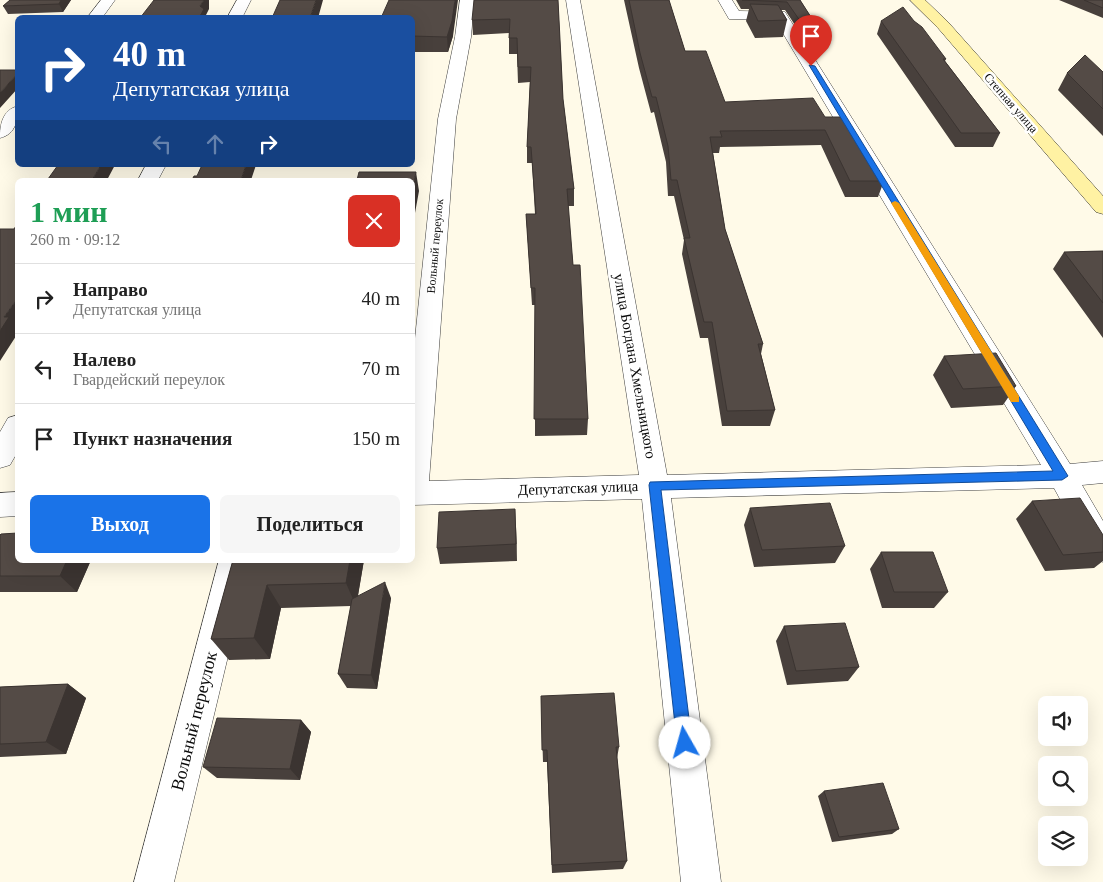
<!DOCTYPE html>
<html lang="ru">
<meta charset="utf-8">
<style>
:root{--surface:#fff;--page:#f6f6f6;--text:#222;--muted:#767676;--line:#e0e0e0;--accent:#1a73e8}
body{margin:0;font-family:Georgia,serif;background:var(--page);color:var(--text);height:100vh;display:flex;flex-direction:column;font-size:19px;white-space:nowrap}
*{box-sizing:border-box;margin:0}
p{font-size:16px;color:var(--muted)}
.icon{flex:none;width:28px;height:28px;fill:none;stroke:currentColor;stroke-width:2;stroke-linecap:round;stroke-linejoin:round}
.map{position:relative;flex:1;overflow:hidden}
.drawer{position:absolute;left:15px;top:178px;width:400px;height:385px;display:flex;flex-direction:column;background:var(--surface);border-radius:8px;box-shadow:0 5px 20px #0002}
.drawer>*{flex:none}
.hud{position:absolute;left:15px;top:15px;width:400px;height:152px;border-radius:8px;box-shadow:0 5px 20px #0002;background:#1a4fa0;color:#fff;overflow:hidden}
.controls{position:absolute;left:1038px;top:696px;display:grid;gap:10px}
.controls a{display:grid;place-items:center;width:50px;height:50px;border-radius:8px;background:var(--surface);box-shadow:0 5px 20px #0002;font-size:25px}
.pin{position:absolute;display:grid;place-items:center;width:42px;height:42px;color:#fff;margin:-51px -21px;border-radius:50% 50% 50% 0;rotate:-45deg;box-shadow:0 0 5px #0007}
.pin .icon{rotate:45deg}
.me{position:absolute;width:55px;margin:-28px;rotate:353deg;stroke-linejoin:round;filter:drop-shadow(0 0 4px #0008)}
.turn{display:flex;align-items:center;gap:18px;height:105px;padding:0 15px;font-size:22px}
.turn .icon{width:65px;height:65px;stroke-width:2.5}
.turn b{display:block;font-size:35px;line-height:42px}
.lanes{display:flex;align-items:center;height:48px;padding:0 15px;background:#0003;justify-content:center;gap:25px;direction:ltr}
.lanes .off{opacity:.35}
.round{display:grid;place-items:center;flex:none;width:52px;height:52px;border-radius:8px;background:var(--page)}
.summary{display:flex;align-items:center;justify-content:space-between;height:85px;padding:0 15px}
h1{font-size:30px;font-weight:700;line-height:38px;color:#1e9e55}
.cta{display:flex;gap:10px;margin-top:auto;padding:10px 15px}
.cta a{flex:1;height:58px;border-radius:8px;background:var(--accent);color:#fff;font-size:20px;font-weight:700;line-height:58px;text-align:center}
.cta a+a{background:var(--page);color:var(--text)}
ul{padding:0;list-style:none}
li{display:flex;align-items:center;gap:15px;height:70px;padding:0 15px;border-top:1px solid var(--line)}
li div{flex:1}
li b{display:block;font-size:19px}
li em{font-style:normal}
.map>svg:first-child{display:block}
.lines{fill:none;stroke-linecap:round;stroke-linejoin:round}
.street-casing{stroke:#3d3d3d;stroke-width:1}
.secondary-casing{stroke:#2c2c2c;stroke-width:1}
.street{fill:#fff;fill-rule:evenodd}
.secondary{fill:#fff2a3;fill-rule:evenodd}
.wall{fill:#48403c}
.shaded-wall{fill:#3b3431}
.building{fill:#544b46;stroke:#3b3431}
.route{fill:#1a73e8;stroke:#114b97}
.slow{fill:#f59e0b}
.labels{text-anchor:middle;stroke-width:5;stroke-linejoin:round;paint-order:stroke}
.far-street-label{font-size:12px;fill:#0a0a0a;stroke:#fff}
.street-label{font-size:15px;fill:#0a0a0a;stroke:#fff}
.near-street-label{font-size:18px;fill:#0a0a0a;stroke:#fff}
</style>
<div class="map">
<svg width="1103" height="882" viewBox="0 0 1103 882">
<rect width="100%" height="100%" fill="#fffae8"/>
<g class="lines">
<!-- street casing -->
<g class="street-casing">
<path id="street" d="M101,0H115L102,18H87Z
M237,0H251L242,18H227Z
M460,0H474L471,37L456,119L429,481L639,475L566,0H580L667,475L1041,465L775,20L729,19L718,0H732L739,11L785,12L1070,464L1103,461V483L1082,485L1103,521V562L1092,558L1054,488L671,498L721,882H681L642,499L412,505V367L438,119L455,37Z
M18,106C18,120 16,134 0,138C0,125 2,110 18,106Z
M146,165H166L158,180H138Z
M18,415V451L10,465L0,468V432L8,418Z
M18,492V516L0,517V493Z
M219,560H251L174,882H134Z"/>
</g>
<!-- secondary casing -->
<g class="secondary-casing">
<path id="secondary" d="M910,0H925L948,22L1103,196V214L1096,212L938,28Z"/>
</g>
<!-- street -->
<use href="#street" class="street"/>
<!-- secondary -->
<use href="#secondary" class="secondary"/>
</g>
<!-- wall -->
<path class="wall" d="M10,0H71L63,12L8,14L3,6Z
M558,0L563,99L574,189V206H568L573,265L588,419L587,435L535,436V305H532L526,214H535L532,163H527V147L530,82L518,83L517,54H509V33L473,35L472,20Z
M624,0H669L685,51L725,102L825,117L884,181L878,197H845L821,145L720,147L719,153H713L725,229L763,344L761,354L775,410L770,426H722L708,338H700L682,254L684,240L674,196H668L666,162L654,112L651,113L639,68Z
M736,0H800L818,28L816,36L803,37L785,10H781L787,20L783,37L755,38L746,21L749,9H741Z
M1059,0H1103V18Z
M412,18L453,36L448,52H412Z
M881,21H914L946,59L945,61L1000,133L993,147H955L877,34Z
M1103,72V136L1058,90L1067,73Z
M1103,251V338L1053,269L1064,252Z
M944,356L1016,386L1003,405L951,408L933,375Z
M1032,501L1103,535V561L1094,568L1045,571L1016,519Z
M750,508L845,546L835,563L754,567L744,525Z
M516,527L517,561L440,564L437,548Z
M0,535L91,560L77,592H0Z
M881,552L948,592L934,608H882L870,569Z
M233,560H364L358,596L391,598L377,689L347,688L338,674L351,606L281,608L270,659L229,660L211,639Z
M784,626L859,667L848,681L787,685L776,641Z
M68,684L86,698L66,754L0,757V687Z
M541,696L619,747L617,758L627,861L623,869L552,873L547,762H543Z
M301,720L311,732L300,780L217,778L203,767Z
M824,791L899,829L892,834L832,842L818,796Z"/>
<!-- shaded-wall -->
<path class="shaded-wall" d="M61,0H71L63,12L59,4Z
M204,0H209V9L206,15L207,18H199L200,6Z
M316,0H323L318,18H310Z
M455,0H458L453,36L448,52L447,37Z
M18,73V88L0,108V93Z
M101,165H115L107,180H92Z
M246,165H256L251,180H241Z
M416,172L419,191L413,224L412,218V191Z
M18,298V326L17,328L18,329V333L0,361V331L4,317Z
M515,509L516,527L517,561L516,544Z
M67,560H91L77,592L60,576Z
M350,560H364L356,606L346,583Z
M385,582L391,598L377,689L371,675Z
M267,585L281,608L270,659L254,638Z
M68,684L86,698L66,754L46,742Z
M301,720L311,732L300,780L290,769Z"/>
<!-- building -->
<path class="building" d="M10,0H61L59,4L3,6Z
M154,0H204L200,6L204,9L199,18H140Z
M280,0H316L310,18H272Z
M389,0H455L452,21L447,37L412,36V18H381Z
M474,0H558L563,99L574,189H567L573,265H580L588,419H534L535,288H531L526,214H536L531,147H527L531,67H518L517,38H509L510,19L472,20Z
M629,0H669L685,51H706L725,102L813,98L825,117H845L884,181H850L825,130L720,131L722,137H710L725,229L763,344H758L775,410L727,411L712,322H704L684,238H690L677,180H671L668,146L656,97H652L640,53Z
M742,0H800L818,28H805L787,2Z
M1084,0H1103V8Z
M750,4L778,5L787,20L758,21Z
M903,7L914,21L922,27L946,59H943L1000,133H961L881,21Z
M1085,55L1103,72V109L1067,73Z
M0,70H18V73L0,93Z
M58,165H101L92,180H43V179H48Z
M202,165H246L241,180H192L194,176H197Z
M359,172H416L412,191V180H357Z
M18,223V298L4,317H9L0,331V229H14Z
M1103,251V303L1064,252Z
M996,353L1016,386L963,389L944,356Z
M1080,498L1103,535V552L1063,555L1032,501Z
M830,503L845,546L762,550L750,508Z
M515,509L516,544L437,548L439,512Z
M18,533V560H67L60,576H0V535L1,534Z
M881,552H933L948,592H894Z
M233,560H350L346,583L267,585L254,638L211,639Z
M385,582L371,675L338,674L352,599Z
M845,623L859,667L796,671L784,626Z
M68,684L46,742L0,744V687Z
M614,693L619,747H616L627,861L552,865L547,750H542L541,696Z
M217,718L301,720L290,769L203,767Z
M883,783L899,829L839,837L824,791Z"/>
<!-- route -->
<path class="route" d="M809,65L815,66L1068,476L1062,480L661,490L692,743L690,748L685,751L680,748L677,743L649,485L650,482L1053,471Z"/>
<!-- slow -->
<path class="slow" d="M895,201L899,203L1019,396V402H1011L891,203Z"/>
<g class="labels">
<!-- far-street labels -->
<g class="far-street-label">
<text transform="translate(1011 103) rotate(49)" y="4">Степная улица</text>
<text transform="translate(435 246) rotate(-85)" y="4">Вольный переулок</text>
</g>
<!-- street labels -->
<g class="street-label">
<text transform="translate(635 366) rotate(80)" y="5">улица Богдана Хмельницкого</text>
<text transform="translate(578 488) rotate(-2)" y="5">Депутатская улица</text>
</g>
<!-- near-street labels -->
<g class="near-street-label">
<text transform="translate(194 721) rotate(-76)" y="6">Вольный переулок</text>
</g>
</g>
</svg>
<div class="controls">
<a><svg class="icon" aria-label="sound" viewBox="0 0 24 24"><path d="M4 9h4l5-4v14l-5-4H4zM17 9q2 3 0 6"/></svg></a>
<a><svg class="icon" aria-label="search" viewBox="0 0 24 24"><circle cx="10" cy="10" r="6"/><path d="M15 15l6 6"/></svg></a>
<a><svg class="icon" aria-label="layers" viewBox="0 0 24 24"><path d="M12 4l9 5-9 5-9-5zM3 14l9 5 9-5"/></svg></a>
</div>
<div class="pin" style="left:811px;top:66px;background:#d93025"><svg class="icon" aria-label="arrive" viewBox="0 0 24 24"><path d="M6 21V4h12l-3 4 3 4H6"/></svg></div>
<svg class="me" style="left:685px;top:743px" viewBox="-20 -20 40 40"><circle r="19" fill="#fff"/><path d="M0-13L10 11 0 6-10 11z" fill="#1a73e8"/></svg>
<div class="hud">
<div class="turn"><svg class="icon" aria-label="right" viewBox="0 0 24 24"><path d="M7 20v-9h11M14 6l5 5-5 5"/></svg><div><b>40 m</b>Депутатская улица</div></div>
<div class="lanes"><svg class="icon off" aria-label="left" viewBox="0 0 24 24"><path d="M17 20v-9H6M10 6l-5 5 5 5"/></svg><svg class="icon off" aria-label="ahead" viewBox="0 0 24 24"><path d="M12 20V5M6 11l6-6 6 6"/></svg><svg class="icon" aria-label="right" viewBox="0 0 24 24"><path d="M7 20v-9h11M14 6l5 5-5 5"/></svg></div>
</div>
<section class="drawer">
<div class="summary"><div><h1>1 мин</h1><p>260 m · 09:12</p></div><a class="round" style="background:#d93025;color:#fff"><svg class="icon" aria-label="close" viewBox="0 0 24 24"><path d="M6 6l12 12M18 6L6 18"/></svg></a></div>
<ul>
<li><svg class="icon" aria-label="right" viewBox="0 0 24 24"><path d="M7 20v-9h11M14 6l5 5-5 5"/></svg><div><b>Направо</b><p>Депутатская улица</p></div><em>40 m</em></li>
<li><svg class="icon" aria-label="left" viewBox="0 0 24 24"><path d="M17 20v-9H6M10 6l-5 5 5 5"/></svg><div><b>Налево</b><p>Гвардейский переулок</p></div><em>70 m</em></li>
<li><svg class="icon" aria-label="arrive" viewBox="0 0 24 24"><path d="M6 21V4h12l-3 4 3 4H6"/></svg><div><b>Пункт назначения</b></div><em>150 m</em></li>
</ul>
<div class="cta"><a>Выход</a><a>Поделиться</a></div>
</section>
</div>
